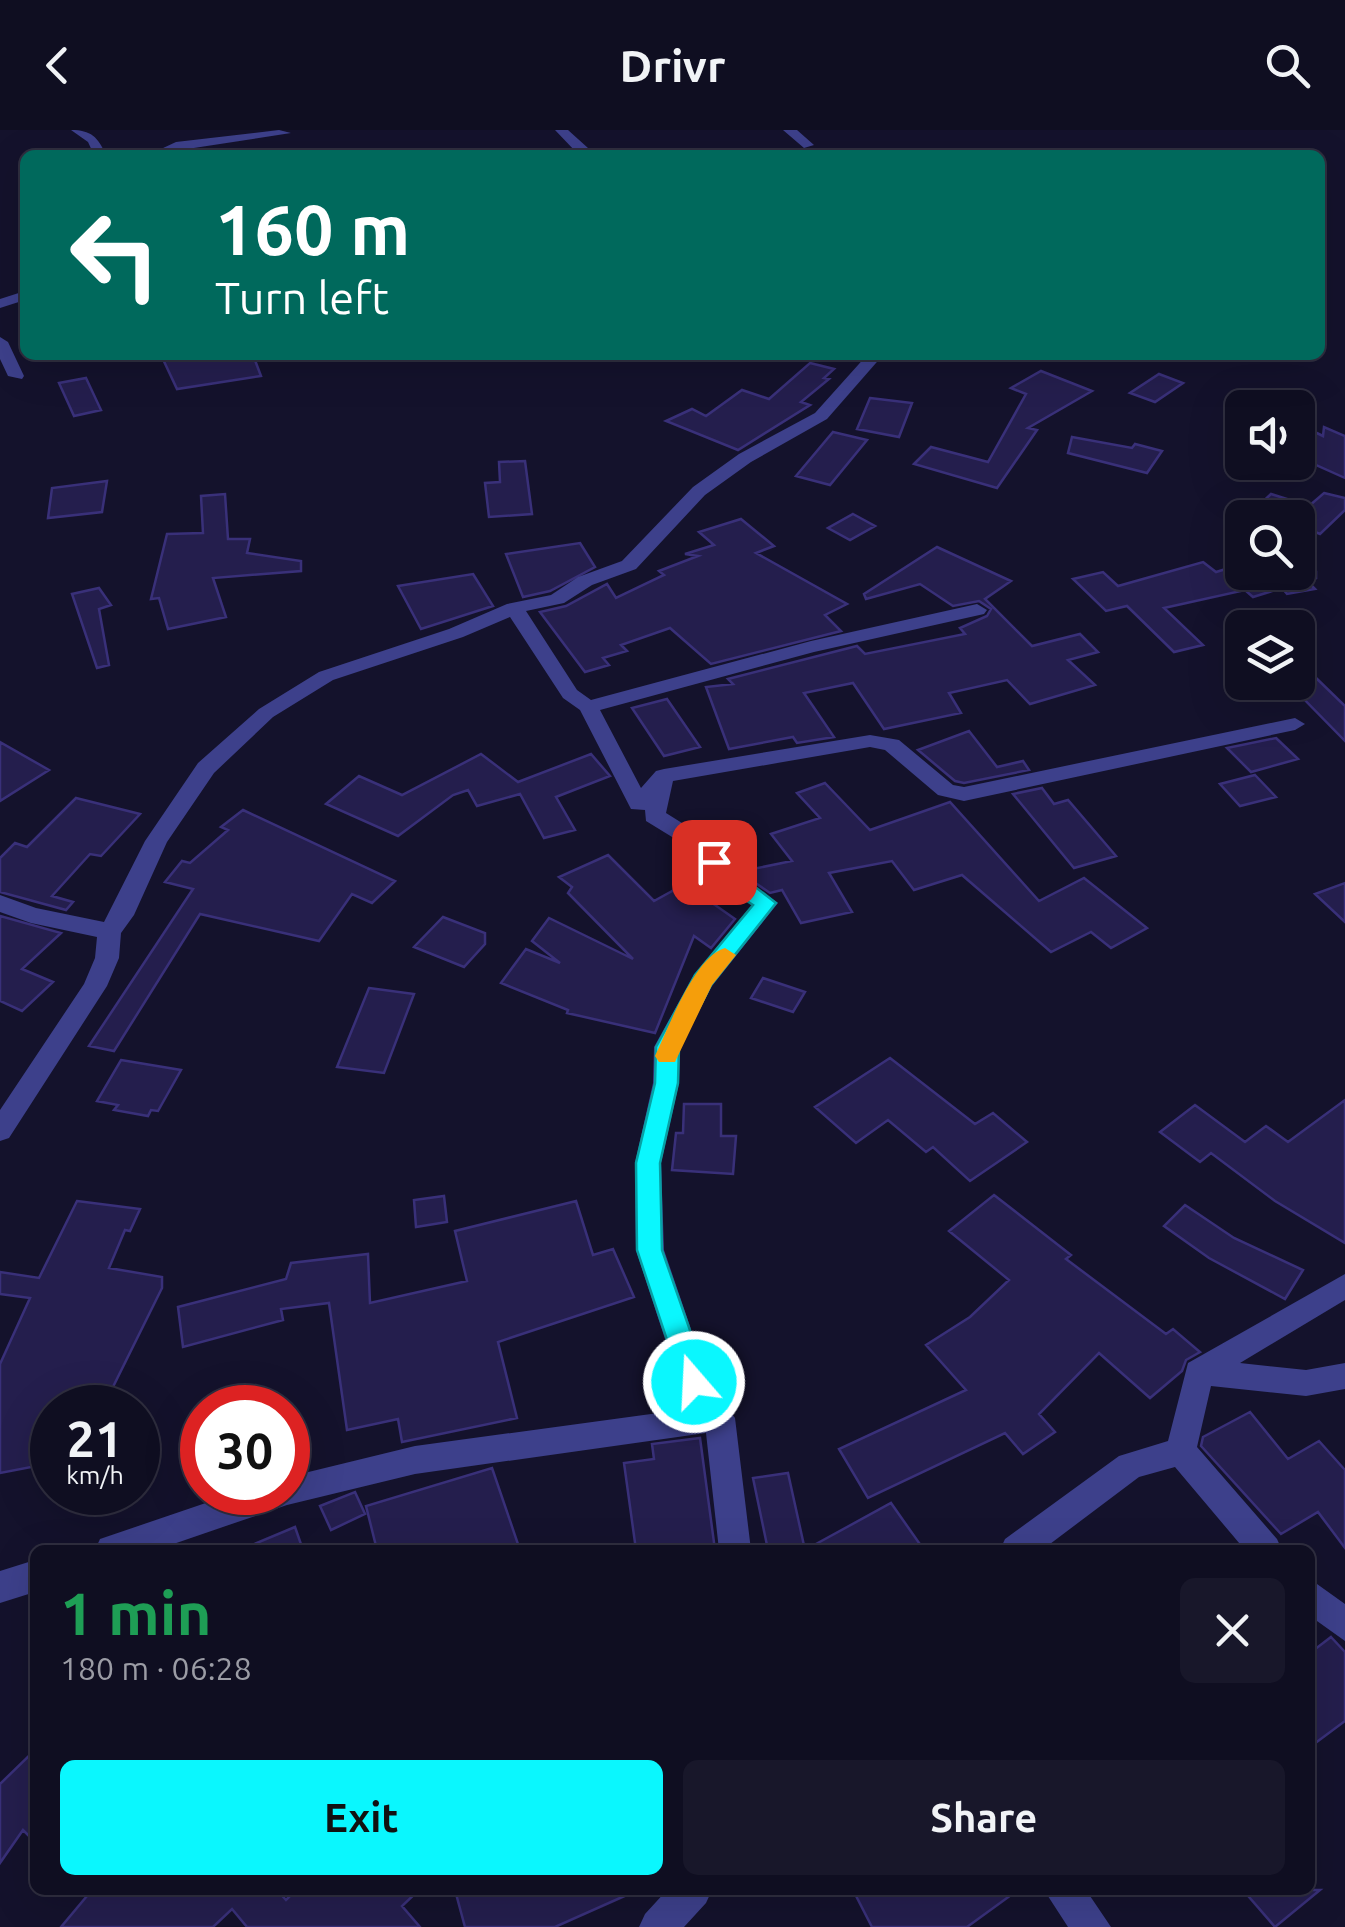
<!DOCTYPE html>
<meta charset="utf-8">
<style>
:root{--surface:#0f0e21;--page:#18172a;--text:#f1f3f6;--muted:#9b9ca5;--line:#2f2e3f;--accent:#0af7fe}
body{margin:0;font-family:Ubuntu,sans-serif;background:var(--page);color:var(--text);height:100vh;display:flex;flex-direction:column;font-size:38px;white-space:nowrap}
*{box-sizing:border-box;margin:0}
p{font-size:32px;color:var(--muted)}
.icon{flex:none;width:55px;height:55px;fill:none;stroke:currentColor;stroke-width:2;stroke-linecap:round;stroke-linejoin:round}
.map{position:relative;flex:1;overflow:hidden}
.panel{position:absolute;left:30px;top:1415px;width:1285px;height:350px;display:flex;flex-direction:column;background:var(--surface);border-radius:15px;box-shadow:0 10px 40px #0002,0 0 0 2px var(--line)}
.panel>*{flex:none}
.guide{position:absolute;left:20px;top:20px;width:1305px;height:210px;border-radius:15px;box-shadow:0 10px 40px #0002,0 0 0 2px var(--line);background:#00695c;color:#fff;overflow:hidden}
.buttons{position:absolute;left:1225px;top:260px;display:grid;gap:20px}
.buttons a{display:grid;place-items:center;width:90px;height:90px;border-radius:15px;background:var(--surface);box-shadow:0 10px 40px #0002,0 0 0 2px var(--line);font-size:50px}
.speed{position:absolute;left:30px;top:1255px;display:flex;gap:20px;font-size:50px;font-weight:700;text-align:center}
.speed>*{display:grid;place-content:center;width:130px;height:130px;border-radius:50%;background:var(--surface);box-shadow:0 10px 40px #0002,0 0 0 2px var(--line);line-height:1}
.speed small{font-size:25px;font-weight:400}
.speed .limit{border:15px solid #d22;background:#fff;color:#111}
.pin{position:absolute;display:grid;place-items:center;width:85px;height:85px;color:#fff;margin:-42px;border-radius:20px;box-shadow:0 5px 15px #0006}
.me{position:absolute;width:110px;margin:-55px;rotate:341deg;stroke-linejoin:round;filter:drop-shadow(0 0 8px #0008)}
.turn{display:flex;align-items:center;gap:35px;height:210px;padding:0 30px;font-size:45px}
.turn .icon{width:130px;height:130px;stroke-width:2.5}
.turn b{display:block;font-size:70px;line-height:85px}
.round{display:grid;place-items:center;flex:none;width:105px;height:105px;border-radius:15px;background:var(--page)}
.summary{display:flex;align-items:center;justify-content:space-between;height:170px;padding:0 30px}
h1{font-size:60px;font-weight:700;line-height:75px;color:#1e9e55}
.action{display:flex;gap:20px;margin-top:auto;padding:20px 30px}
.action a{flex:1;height:115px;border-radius:15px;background:var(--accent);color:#111;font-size:40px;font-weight:700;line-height:115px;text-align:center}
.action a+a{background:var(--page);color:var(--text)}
header{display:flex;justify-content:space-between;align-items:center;height:130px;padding:0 30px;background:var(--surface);font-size:45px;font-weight:700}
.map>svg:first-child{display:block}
.building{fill:#241e4d;stroke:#393079;stroke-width:2.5}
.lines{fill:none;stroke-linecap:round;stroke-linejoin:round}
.minor{fill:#3d408b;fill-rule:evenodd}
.route{fill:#0af7fe;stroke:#06a1a5;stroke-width:2.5}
.slow{fill:#f59e0b}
</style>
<header><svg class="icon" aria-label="back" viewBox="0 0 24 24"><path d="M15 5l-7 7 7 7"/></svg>Drivr<svg class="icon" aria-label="search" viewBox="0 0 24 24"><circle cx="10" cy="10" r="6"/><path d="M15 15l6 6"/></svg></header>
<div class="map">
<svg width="1345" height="1797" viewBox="0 0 1345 1797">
<rect width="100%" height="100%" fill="#14122c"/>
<!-- building -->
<path class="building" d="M161,225H253L261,246L177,259Z
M810,233L834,239L824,248L829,249L801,272L810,275L738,320L666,291L692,279L706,286L742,260L769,269Z
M1041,241L1092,261L1028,298L1037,300L997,358L914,334L931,317L988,332L1026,264L1011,258Z
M1159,244L1183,253L1155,272L1130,263Z
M86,248L101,280L74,286L59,253Z
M870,268L912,273L899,307L857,299Z
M1298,294L1323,306L1324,297L1345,306V348L1298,327Z
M833,302L867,310L830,355L796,346Z
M1072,307L1132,318L1135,314L1162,321L1147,343L1068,323Z
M525,331L532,384L489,387L485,353L500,352L499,332Z
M107,351L102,382L48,388L52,358Z
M1324,363L1345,368V380L1320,404L1298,395V388H1276L1254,380L1271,364L1309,376Z
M225,364L228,409H250L247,423L301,431V441L213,448L226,487L168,499L159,468L151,469L167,404L203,403L201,366Z
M853,384L875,396L850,410L828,398Z
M741,389L774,416L756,423L847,474L825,485L841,501L711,534L670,498L621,515L627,521L603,528L609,535L585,542L540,482L566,476L607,454L616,468L664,445L659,441L698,426L685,424L714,415L699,402Z
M580,413L595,437L550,461L523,467L506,424Z
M937,417L1011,451L985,469L1032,516L1080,504L1098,522L1068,530L1095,555L1030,574L1007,550L949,563L961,583L884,599L853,553L804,563L834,607L797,613L793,607L729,619L706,557L733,554L728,549L857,516L865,524L965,504L960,498L987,486L991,479L979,471L953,476L920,454L866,469L864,464Z
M1203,432L1216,442L1242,434V442H1316V448L1307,451L1315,459L1287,464L1282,458L1253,467L1245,460L1164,478L1203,515L1174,522L1127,476L1106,481L1073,449L1103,442L1118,456Z
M473,444L493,476L421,499L398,456Z
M99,458L111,475L99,479L109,535L97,538L72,464Z
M1313,545L1345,576V611L1298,563V548Z
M667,569L700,617L664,626L632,578Z
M969,601L997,637L1023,631L1029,640L964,653L955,651L918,620Z
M1276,608L1298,629L1251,642L1227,618Z
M0,612L49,640L0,671Z
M481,624L518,652L591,624L610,646L556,667L575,700L544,708L520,664L477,676L468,660L453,665L398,706L326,674L359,646L402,665Z
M1255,645L1276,667L1240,676L1220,654Z
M825,653L870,700L950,672L1039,771L1084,748L1147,798L1111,818L1091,802L1051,822L962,745L914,760L892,731L829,743L852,782L801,793L782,760L770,763L754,752L748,740L792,731L771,704L820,688L797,663Z
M1042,658L1054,674L1068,670L1116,726L1074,738L1013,664Z
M76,668L140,684L101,726L90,724L52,766L73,772L66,780L0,762V728L15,713L27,717Z
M243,680L395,751L372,773L352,764L319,811L200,784L114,921L89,916L193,759L165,752L182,731L190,733L228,700L221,697Z
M608,725L654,771L685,754L735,789L711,818L694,806L655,903L567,883L568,880L501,853L526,819L560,833L532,811L549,788L633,829L568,763L572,757L559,747Z
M1345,753V792L1315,764Z
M0,786L61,803L22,839L53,852L22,881L0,871Z
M443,787L485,803V814L464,837L414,817Z
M763,848L805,862L793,882L751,868Z
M369,858L414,864L384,943L337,937Z
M890,928L975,994L993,983L1027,1012L970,1051L933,1017L926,1022L888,990L856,1013L815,977Z
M121,930L181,940L158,981L151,980L148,986L114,980L118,975L97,971Z
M1345,970V1113L1275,1071L1211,1023L1200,1032L1160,1002L1195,975L1245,1012L1266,996L1288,1012Z
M684,974H721V1006H736L733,1044L672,1040L676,1003H683Z
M994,1065L1071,1125L1066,1129L1166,1204L1173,1199L1200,1222L1186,1230L1182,1241L1150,1268L1099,1223L1039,1284L1055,1302L1023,1324L1005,1303L868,1368L839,1319L966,1260L926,1215L970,1187L1009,1150L949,1101Z
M444,1066L447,1092L416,1097L414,1070Z
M77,1071L140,1079L130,1101L125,1100L109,1138L162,1147V1158L112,1259L108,1278H52V1333L0,1343V1234L30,1168L0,1164V1142L39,1148Z
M576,1071L593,1125L613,1119L634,1167L498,1212L517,1288L402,1312L398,1289L347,1300L329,1173L281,1179L283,1190L183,1217L178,1177L286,1149L291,1133L368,1124L370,1173L467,1151L455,1101Z
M1185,1075L1234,1108L1303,1140L1285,1169L1209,1128L1164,1096Z
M1250,1282L1288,1329L1319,1311L1345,1340V1418L1318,1382L1281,1404L1201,1316L1203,1307Z
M700,1308L715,1420H636L624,1333L654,1329L652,1314Z
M492,1338L520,1420H377L366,1376Z
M788,1343L805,1420H768L753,1348Z
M355,1362L365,1384L331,1400L320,1376Z
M891,1373L924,1420H805Z
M295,1397L303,1420H240Z
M1331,1507L1345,1522V1591L1310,1617V1523Z
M35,1620V1712L23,1700L0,1733V1654Z
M92,1760H277L286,1770L296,1760H419L402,1776L420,1797H247L232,1779L213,1797H61Z
M455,1760H638L555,1797H465Z
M853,1760H1018L967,1797H872Z
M1243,1760H1320L1275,1797Z"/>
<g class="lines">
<!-- minor -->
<path class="minor" d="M71,0C91,0 98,7 106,25H94L88,12Z
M279,0L291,3L148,25L176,12Z
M555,0H568L588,18L587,25H575L576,22Z
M783,0H797L814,15L804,18Z
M25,161V170L0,178V169Z
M0,207L8,212L24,246L22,249L8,246L0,229Z
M867,225H883L827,289L751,332L705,365L636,439L592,455L564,473L526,481L577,560L591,570L811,511L977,474L987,480L984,484L814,522L600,580L641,658L656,641L664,639L870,605L899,610L953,655L964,657L1295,588L1305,594L1295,600L964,671L938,665L885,620L870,617L673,651L666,683L706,708L738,746L778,773L712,856L680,917L679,953L661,1033L664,1120L707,1246L735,1288L751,1420H719L706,1303L415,1344L287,1375L156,1420H95L100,1409L238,1362H288V1347L415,1316L695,1278L679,1252L636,1120L635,1033L653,953L654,917L694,845L752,775L722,756L690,718L646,691L645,680L631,679L580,580L563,568L510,487L463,507L333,550L273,587L214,643L167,712L134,785L121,803L119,828L107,856L9,1008L0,1011V980L84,854L95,828L97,807L31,793L0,782V765L36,778L104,792L145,711L198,633L259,579L319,542L449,499L507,474L551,465L578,447L622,431L693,357L739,324L815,283Z
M1345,1144V1170L1240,1233L1306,1240L1345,1233V1259L1306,1266L1211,1256L1197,1317L1277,1409L1282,1420H1245L1175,1337L1139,1347L1042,1420H1000L1005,1409L1119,1326L1168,1311L1188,1233Z
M35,1430V1462L0,1473V1441Z
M1310,1449L1345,1474V1511L1310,1486Z
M667,1760H712L706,1773L684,1797H639L645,1784Z
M1044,1760H1086L1111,1797H1068Z"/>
</g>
<!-- route -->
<path class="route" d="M714,725L776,773L711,855L679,917L678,953L660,1033L662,1120L708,1252L704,1260H685L681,1252L637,1120L636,1033L655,953L656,917L695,845L753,775C733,762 718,752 704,732Z"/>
<!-- slow -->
<path class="slow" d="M725,818L736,825L712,855L675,932H659L655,926C669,897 694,827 725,818Z"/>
</svg>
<div class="buttons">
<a><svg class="icon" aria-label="sound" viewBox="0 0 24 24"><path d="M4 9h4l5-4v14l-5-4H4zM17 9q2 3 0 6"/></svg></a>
<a><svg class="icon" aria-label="search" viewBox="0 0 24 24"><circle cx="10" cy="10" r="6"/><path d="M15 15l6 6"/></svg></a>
<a><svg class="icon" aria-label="layers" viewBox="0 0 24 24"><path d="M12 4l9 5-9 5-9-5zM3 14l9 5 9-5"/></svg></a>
</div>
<div class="speed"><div>21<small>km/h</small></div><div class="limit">30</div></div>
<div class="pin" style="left:714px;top:732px;background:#d93025"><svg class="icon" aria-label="arrive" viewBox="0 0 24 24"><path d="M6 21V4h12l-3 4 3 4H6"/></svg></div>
<svg class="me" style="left:694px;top:1252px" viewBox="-20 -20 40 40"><circle r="17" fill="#0af7fe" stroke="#fff" stroke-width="3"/><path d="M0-11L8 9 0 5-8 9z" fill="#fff"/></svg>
<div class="guide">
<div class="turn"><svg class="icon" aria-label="left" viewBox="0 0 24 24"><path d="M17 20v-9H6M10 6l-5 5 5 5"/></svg><div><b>160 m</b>Turn left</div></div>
</div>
<section class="panel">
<div class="summary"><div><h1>1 min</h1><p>180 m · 06:28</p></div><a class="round"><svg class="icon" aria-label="close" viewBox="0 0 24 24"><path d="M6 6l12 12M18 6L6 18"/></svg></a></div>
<div class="action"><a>Exit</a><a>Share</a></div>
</section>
</div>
